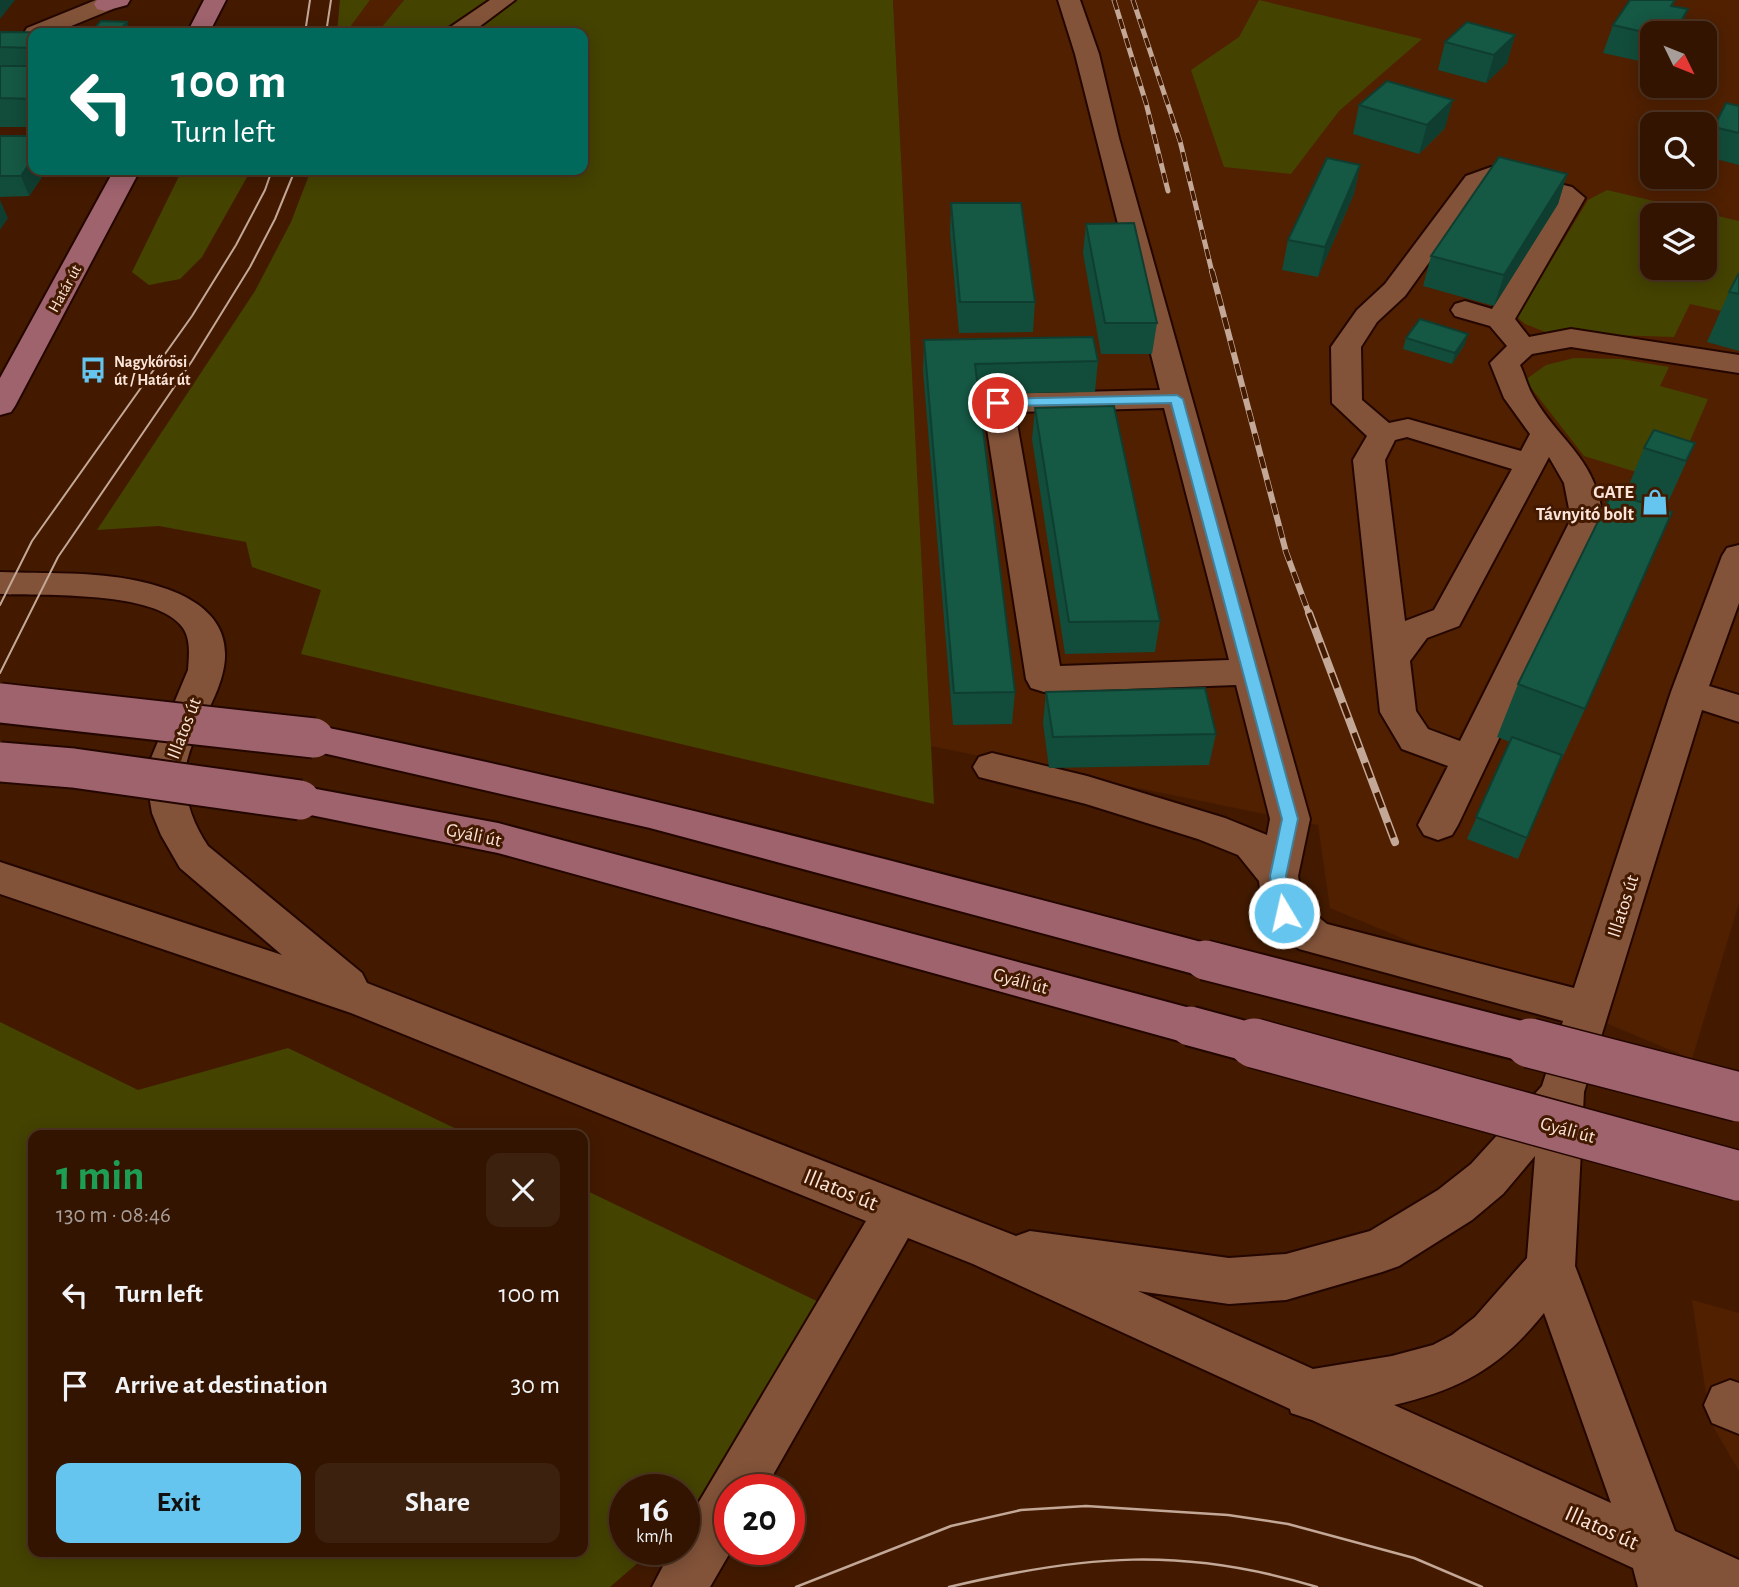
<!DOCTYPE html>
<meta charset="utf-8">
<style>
:root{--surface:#321400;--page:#3d210f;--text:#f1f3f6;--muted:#a89e99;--line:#4d3322;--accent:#65c5ee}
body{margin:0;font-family:"Alegreya Sans",sans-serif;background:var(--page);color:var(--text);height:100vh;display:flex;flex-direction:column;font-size:26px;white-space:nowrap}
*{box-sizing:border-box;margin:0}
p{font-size:23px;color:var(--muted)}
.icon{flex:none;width:38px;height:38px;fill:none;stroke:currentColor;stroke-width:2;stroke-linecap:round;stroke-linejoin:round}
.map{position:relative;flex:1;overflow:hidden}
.side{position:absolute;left:28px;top:1130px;width:560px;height:427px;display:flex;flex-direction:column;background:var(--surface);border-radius:14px;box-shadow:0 4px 18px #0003,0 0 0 2px var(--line)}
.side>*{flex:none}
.guide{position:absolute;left:28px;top:28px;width:560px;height:147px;border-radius:14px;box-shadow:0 4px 18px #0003,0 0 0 2px var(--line);background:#00695c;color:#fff;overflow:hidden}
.needle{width:46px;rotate:133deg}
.buttons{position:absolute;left:1640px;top:21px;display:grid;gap:14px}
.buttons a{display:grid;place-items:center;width:77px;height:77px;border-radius:14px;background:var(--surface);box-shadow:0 4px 18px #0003,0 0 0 2px var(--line);font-size:35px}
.speed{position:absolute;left:609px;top:1474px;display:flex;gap:14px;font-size:35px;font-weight:700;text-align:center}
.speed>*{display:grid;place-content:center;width:91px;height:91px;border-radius:50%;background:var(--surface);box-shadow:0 4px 18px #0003,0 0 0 2px var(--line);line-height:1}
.speed small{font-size:18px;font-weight:400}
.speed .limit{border:10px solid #d22;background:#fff;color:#111}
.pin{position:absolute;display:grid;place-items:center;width:60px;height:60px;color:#fff;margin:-30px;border:4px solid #fff;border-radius:50%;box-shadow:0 2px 7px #0007}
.me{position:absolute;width:77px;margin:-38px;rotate:351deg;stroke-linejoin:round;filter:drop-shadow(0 0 5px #0008)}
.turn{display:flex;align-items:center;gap:24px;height:147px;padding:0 28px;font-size:32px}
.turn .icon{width:91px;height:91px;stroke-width:2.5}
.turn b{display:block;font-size:49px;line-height:60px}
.round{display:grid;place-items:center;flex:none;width:74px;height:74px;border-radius:14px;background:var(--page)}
.overview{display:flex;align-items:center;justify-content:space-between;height:119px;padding:0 28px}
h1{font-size:42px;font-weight:700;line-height:52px;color:#1e9e55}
.cta{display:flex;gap:14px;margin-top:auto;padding:14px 28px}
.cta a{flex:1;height:80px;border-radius:14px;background:var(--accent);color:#111;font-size:28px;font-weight:700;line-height:80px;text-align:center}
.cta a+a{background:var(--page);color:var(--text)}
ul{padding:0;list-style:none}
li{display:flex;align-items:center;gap:21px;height:91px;padding:0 28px}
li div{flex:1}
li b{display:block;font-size:26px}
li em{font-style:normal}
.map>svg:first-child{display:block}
.built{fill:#502000;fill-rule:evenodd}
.green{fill:#454300;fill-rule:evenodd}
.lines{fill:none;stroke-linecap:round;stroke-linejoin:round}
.minor-casing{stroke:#240600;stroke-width:4}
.major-casing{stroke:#240600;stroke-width:4}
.minor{fill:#825339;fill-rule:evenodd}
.major{fill:#9f636e;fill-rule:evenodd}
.tram-far1{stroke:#c3a797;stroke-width:2}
.tram{stroke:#c3a797;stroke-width:2.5}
.rail-far2-casing{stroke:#c3a797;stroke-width:5}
.rail-far1-casing{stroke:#c3a797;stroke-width:6}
.rail-casing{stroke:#c3a797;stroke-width:8}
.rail-far2{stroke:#431a00;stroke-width:3.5;stroke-dasharray:10;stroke-linecap:butt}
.rail-far1{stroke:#431a00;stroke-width:4.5;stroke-dasharray:12;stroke-linecap:butt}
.rail{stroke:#431a00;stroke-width:5;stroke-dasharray:16;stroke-linecap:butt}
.major-bridge-far1-casing{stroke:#240600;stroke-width:43;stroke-linecap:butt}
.major-bridge-casing{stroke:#240600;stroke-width:52;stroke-linecap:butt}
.major-bridge-far1{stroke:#9f636e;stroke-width:39}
.major-bridge{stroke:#9f636e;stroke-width:49}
.wall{fill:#124c3a}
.shaded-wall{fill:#0f3e30}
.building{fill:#155844;stroke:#0f3e30;stroke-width:2}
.route{fill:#65c5ee;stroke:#42809b;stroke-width:2}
.labels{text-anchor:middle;stroke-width:6;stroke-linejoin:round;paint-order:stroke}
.far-street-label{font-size:16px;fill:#fbe4d9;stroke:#431a00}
.far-poi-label{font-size:16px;font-weight:bold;fill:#fbe4d9;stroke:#431a00;text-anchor:start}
.poi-label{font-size:19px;font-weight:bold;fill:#fbe4d9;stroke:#431a00;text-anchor:end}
.street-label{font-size:19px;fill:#fbe4d9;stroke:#431a00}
.near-street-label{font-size:23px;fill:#fbe4d9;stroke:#431a00}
</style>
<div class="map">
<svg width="1739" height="1587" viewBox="0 0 1739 1587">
<rect width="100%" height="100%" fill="#431a00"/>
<!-- built -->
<path class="built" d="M370,0H404L381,28L349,27Z
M893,0H1739V903L1692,1059L1330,908L1318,825L931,746ZM1652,33H1704V86H1652ZM1652,124H1704V177H1652ZM1652,215H1704V268H1652Z
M1692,1300L1739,1313V1471L1710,1421Z"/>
<!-- green -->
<path class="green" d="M340,0H370L350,27L381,28L404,0H893L934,804L301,654L321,590L252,567L246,542L159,526L97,530L255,291L291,222L311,170H583V33H337Z
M1259,0L1422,39L1339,111L1291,174L1224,167L1191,70L1239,37Z
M182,170H251L202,257L180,279L149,285L132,272Z
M1607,190L1739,221V315L1690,304L1674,337L1548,333L1525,324L1517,317L1588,200ZM1652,215H1704V268H1652Z
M1574,358L1621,359L1669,367L1660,386L1708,399L1672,483L1584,456L1525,380L1546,365Z
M0,1022L138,1090L288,1048L471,1136H33V1552H583V1189L823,1304L706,1503L684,1522V1489H625V1549H654L610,1587H0Z"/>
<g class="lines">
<!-- minor casing -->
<g class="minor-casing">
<path id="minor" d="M96,0H113L116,4L113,9L54,33H33V39L27,38L24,33L27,28Z
M490,0H515L471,33H446L449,28Z
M1058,0H1080L1099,54L1119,138L1310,819L1298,876L1303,905L1327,924L1574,988L1671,692L1722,556L1727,548L1739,545V603L1709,686L1739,695V722L1702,710L1584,1092L1575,1266L1675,1531L1739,1560V1587H1638L1633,1568L1312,1420L1291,1413L1290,1409L973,1264L908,1238L765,1489H730V1549H732L710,1587H652L672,1549H684V1527L866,1221L351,1013L0,894V862L282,955L180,868L161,835L152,813L148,789L149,763L188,670C189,656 191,640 183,628C157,590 43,596 0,594V572C46,574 93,571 138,581C194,593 244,621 218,688C209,712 193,735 187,761C181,791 191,821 208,846L362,973L367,983L1016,1236L1030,1231L1229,1258L1286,1254L1370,1231L1438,1190L1471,1164L1542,1086L1563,1021L1299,949L1270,924L1263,913L1259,881L1238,855L1198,839L1086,804L979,777L973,767L979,757L992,753L1087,776L1225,818L1267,835L1270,819L1236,685L1044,692L1031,688L1026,679L983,403L987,397L998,394L1160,390L1075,54ZM1164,408L1229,660L1060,666L1015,412ZM1535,1156L1527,1258L1475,1317L1452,1335L1433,1345L1392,1356L1313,1369L1138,1291L1229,1304L1286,1300L1382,1272L1399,1266L1472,1220L1503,1194ZM1544,1313L1611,1503L1394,1405C1461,1389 1500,1368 1544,1313Z
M1491,167L1572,187L1585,198L1515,319L1529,337L1571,329L1739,355V373L1571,347L1532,354L1520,365C1525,375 1527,386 1533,396C1560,443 1596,457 1603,519L1458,825L1452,835L1438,840L1424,835L1418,825L1448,766L1402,749L1380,712L1353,460L1367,436L1332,403L1331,347L1357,310L1385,284L1466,176ZM1493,183L1558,200L1492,309L1465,301L1455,304L1451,310L1455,316L1490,326L1507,346L1490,363L1504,398L1530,434L1521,451L1408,419L1389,423L1362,400L1361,347L1377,322L1405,296L1484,186ZM1407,437L1512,469L1434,610L1405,621L1385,460L1395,440ZM1549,457L1564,483L1571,519L1460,741L1428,729L1416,711L1410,661L1427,638L1459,626Z
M1730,1380L1739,1383V1434L1712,1423L1704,1405L1712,1387Z"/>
</g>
<!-- major casing -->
<g class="major-casing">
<path id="major" d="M97,0H130L127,5L105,11L97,9L94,4Z
M204,0H226L209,33H187Z
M114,170H140L15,406L11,412L0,415V378Z
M314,725C614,786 909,865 1205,943L1220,948L1226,960L1220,972L1205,977L650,828L301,748L295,738L301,728Z
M300,786L498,823L1190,1008L1205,1013L1212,1026L1205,1039L1190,1044L498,853L286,810L281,800L286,790Z"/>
</g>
<!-- minor -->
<use href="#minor" class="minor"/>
<!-- major -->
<use href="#major" class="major"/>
<!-- tram-far1 -->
<path class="tram-far1" d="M305,33L310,0
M326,33L331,0
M0,605L32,541L192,316L236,245L265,190L272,170
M0,673L58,557L192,361L250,267L275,219L295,170"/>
<!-- tram -->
<path class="tram" d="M796,1587L951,1526L1021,1510L1086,1506L1228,1515L1288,1524L1414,1558L1482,1587
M949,1587C1083,1555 1183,1546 1317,1587"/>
<!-- rail-far2 casing -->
<g class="rail-far2-casing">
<path id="rail-far2" d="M1114,0L1146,103L1168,191
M1133,0L1180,141L1212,272"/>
</g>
<!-- rail-far1 casing -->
<g class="rail-far1-casing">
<path id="rail-far1" d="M1212,271L1286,552L1309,614"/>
</g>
<!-- rail casing -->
<g class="rail-casing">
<path id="rail" d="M1309,613L1395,842"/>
</g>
<!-- rail-far2 -->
<use href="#rail-far2" class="rail-far2"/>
<!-- rail-far1 -->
<use href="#rail-far1" class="rail-far1"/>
<!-- rail -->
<use href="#rail" class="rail"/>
<!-- major-bridge-far1 casing -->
<g class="major-bridge-far1-casing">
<path id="major-bridge-far1" d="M0,703L314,738
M0,762L73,768L300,800
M1205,960L1537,1045
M1190,1026L1260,1045"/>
</g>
<!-- major-bridge casing -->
<g class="major-bridge-casing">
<path id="major-bridge" d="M1254,1043L1739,1176
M1530,1043L1739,1097"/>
</g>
<!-- major-bridge-far1 -->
<use href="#major-bridge-far1" class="major-bridge-far1"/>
<!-- major-bridge -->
<use href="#major-bridge" class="major-bridge"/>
</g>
<!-- wall -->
<path class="wall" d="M1675,7L1679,33H1652V54L1649,53L1644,62L1603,53L1613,25Z
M130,32L129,33H33V127H0V33Z
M1515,35L1507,63L1486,83L1438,70L1445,42Z
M1359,105L1445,128L1419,154L1353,134Z
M1739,106V165L1704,156V152L1714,127Z
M0,136L33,170H47L29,196L0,197Z
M1360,165L1354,194L1318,277L1282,270L1288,240Z
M1567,174L1558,204L1494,306L1423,286L1431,256Z
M951,203L1035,302L1033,332L959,333L950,233Z
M1086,224L1157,323L1152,354H1101L1083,253Z
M1739,273V351L1707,342L1729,292Z
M1406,338L1465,344L1452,364L1403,349Z
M924,340L1098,361L1095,392L979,394L1015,692L1012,724L953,725L923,371Z
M1035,408L1160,621L1155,652L1065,654L1032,439Z
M1695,443L1665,509L1585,709L1561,761L1560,760L1518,859L1467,839L1510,742L1497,737L1518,684L1624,497L1644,448Z
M1046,692L1216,734L1209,765L1049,768L1043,723Z"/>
<!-- shaded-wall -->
<path class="shaded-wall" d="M0,0H15L0,19Z
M1688,9L1679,33H1674L1676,29Z
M127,22L130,32L129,33H117Z
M1515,35L1507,63L1486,83L1494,55Z
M1652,39V45L1649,53L1644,62Z
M1453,100L1445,128L1419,154L1427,125Z
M33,158V170H47L29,196L21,176Z
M1360,165L1354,194L1318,277L1325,247Z
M1567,174L1558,204L1494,306L1504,275Z
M0,200L8,218L0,230Z
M1468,334L1465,344L1452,364L1455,353Z"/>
<!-- building -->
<path class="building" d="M1630,0H1675L1671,6L1688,9L1676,29L1659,25L1654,33L1652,34L1613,25Z
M101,21L127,22L117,33H90Z
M1467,22L1515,35L1494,55L1445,42Z
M1,32L120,33H33V48L0,47V33Z
M0,66H33V99L0,98Z
M1387,81L1453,100L1427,125L1359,105Z
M1726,103L1739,106V133L1714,127Z
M0,136H33V158L21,176H0Z
M1499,157L1567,174L1504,275L1431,256Z
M1327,158L1360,165L1325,247L1288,240Z
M951,203H1021L1035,302H960Z
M1134,223L1157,323H1105L1086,224Z
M1739,273V294L1729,292Z
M1420,319L1468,334L1455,353L1406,338Z
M1093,337L1098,361L975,364L1015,692L954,693L924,340Z
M1114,406L1160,621L1069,622L1035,408Z
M1654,430L1695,443L1686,461L1644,448Z
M1612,493L1672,512L1585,709L1518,684Z
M1205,688L1216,734L1053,737L1046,692Z
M1512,737L1562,755L1527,838L1476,817Z"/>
<!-- route -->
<path class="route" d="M1177,395L1183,399L1298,819L1286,876L1292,913L1290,918H1278L1275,913L1270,876L1282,819L1171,403L998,406L991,403L998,399Z"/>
<!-- icons -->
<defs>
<g id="bus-bare" transform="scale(2.1)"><path d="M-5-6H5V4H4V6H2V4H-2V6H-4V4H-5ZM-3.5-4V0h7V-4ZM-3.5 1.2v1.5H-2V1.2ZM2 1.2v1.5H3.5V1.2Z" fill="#65c5ee" stroke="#431a00" stroke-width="2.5" paint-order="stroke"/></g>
<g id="shop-bare" transform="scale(2.1)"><path d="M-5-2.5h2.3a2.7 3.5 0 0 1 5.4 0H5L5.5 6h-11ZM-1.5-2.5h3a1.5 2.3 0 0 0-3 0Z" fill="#65c5ee" stroke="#431a00" stroke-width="2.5" paint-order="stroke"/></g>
</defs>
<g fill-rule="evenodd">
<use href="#bus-bare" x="93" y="370"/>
<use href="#shop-bare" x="1655" y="502"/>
</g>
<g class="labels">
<!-- far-street labels -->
<g class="far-street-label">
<text transform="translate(64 288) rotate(-61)" y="6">Határ út</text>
</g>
<!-- far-poi labels -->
<g class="far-poi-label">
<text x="114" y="367">Nagykőrösi<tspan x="114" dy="18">út / Határ út</tspan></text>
</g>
<!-- poi labels -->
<g class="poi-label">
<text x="1634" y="498">GATE<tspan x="1634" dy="22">Távnyitó bolt</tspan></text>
</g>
<!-- street labels -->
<g class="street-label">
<text transform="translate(183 728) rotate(-69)" y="7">Illatos út</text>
<text transform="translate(474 834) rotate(12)" y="7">Gyáli út</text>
<text transform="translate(1622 906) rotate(-72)" y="7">Illatos út</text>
<text transform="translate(1021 980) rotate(15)" y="7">Gyáli út</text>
<text transform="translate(1568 1129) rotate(15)" y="7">Gyáli út</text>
</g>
<!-- near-street labels -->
<g class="near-street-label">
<text transform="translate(841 1189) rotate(22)" y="8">Illatos út</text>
<text transform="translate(1602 1527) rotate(24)" y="8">Illatos út</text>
</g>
</g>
</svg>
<div class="buttons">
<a><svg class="needle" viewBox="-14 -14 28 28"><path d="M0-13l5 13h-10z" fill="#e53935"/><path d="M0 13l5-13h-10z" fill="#a89e99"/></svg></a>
<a><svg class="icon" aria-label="search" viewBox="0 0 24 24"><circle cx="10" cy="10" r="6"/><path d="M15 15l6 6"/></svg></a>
<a><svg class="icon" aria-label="layers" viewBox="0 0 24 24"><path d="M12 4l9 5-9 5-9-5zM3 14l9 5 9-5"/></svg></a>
</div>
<div class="speed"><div>16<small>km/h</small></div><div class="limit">20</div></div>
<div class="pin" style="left:998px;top:403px;background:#d93025"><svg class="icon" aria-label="arrive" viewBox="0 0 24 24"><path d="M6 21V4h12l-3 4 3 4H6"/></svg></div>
<svg class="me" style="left:1284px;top:913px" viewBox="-20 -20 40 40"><circle r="17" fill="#65c5ee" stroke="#fff" stroke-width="3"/><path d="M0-11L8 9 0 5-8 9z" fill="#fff"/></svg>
<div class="guide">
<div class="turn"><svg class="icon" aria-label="left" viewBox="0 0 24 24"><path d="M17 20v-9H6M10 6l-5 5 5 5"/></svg><div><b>100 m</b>Turn left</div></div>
</div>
<section class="side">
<div class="overview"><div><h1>1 min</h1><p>130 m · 08:46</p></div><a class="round"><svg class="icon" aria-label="close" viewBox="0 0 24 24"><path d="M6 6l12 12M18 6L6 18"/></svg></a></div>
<ul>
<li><svg class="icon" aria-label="left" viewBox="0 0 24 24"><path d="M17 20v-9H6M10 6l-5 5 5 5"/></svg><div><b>Turn left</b></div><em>100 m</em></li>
<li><svg class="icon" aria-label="arrive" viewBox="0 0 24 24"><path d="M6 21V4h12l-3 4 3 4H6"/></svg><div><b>Arrive at destination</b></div><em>30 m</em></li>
</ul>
<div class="cta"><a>Exit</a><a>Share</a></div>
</section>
</div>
